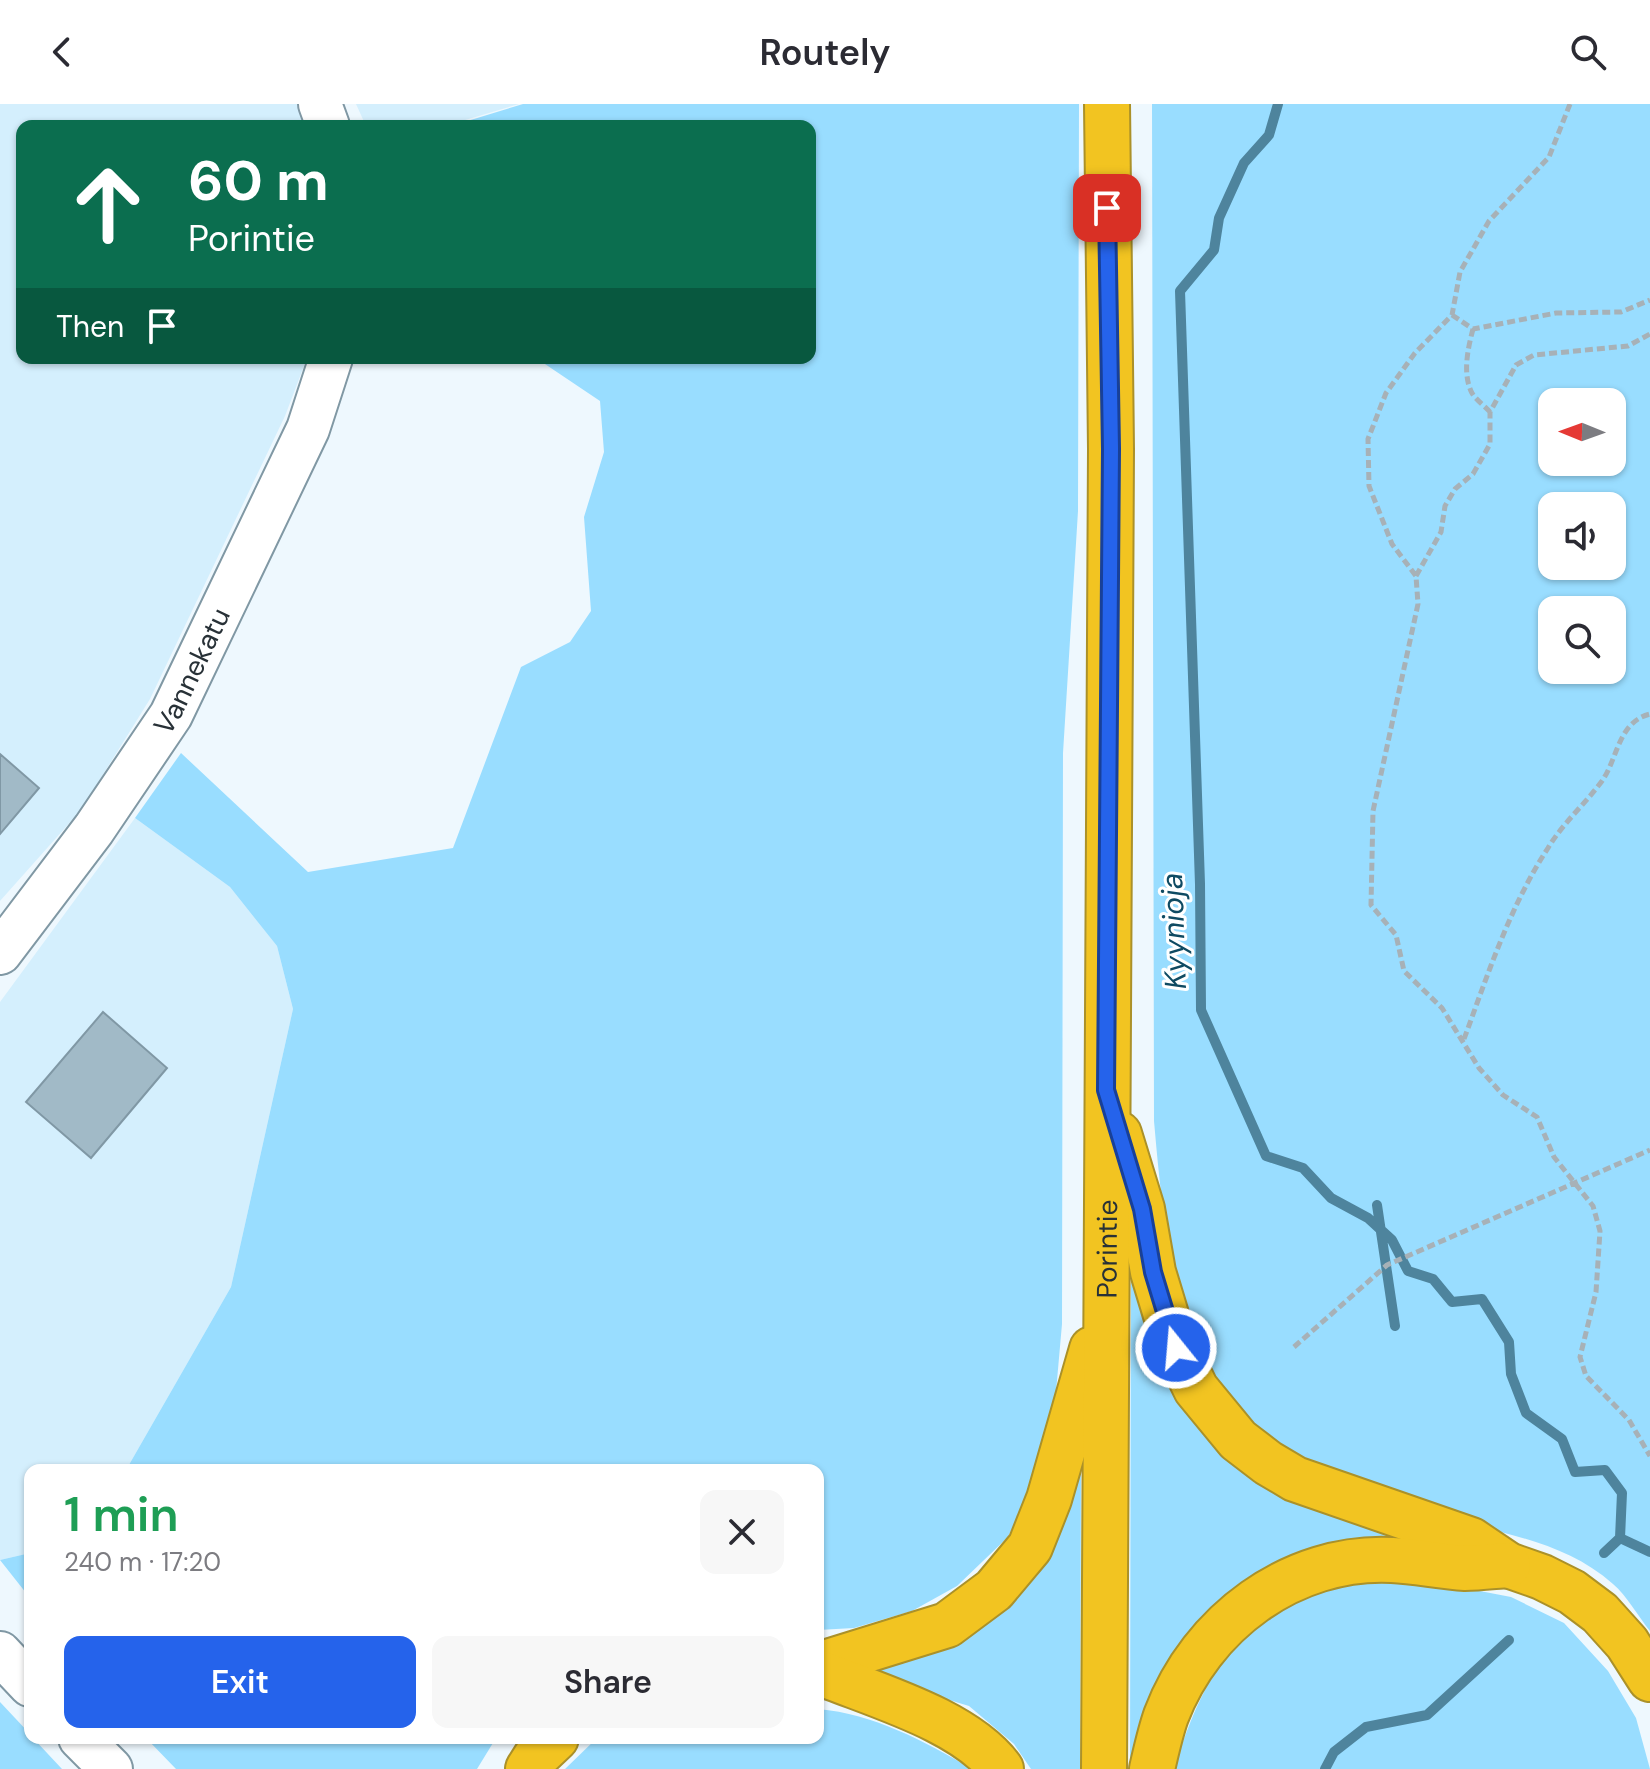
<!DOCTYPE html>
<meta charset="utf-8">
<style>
:root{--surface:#fff;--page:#f7f7f7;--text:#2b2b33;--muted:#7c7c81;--accent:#2563eb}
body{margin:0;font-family:"DM Sans",sans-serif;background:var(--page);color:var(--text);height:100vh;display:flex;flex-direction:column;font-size:30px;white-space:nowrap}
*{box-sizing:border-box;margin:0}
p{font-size:26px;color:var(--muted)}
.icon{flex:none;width:44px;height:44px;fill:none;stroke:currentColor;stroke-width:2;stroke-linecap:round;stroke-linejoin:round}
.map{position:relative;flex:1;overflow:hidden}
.details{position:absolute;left:24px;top:1360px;width:800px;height:280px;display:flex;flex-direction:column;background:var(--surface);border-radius:16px;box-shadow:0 2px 6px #0004}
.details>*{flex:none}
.hud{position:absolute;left:16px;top:16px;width:800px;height:244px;border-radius:16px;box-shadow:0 2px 6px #0004;background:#0b6e4f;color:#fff;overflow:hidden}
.needle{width:52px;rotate:271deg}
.tools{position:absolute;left:1538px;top:284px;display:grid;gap:16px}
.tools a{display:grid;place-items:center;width:88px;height:88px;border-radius:16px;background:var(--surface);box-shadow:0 2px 6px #0004;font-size:40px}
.pin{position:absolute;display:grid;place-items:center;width:68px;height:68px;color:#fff;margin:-34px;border-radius:16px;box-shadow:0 4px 12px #0006}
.me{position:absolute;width:88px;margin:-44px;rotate:343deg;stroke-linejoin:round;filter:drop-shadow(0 0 6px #0008)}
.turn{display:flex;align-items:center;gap:28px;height:168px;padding:0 40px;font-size:36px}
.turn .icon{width:104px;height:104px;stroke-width:2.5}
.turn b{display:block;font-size:56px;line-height:68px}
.then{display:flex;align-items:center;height:76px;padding:0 40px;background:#0003;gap:16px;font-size:30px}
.round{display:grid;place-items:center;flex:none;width:84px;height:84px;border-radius:16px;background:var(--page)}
.summary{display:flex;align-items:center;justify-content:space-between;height:136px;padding:0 40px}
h1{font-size:48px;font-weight:600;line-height:60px;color:#1e9e55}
.cta{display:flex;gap:16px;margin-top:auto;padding:16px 40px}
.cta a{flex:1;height:92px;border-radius:16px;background:var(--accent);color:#fff;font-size:32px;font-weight:600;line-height:92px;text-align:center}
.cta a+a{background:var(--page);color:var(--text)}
header{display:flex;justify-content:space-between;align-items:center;height:104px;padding:0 40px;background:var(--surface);font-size:36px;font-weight:600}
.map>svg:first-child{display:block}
.built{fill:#d4effd}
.green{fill:#9df;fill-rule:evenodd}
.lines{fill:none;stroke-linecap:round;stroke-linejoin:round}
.stream{stroke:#4e849d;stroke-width:10}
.building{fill:#a1bac7;stroke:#8098a5;stroke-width:2}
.minor-casing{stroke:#8098a4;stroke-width:46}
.highway-casing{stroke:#ab9129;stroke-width:48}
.path{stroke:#a7b1b7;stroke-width:5;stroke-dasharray:8 4;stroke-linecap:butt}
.minor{stroke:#fff;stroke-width:42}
.highway{stroke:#f2c421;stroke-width:44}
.route-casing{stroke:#184099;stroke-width:20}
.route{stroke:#2563eb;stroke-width:14}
.labels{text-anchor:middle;stroke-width:6;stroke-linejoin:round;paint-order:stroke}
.street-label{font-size:28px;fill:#283137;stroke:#fff}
.water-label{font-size:30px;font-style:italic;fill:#0e4a62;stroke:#fff}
</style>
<header><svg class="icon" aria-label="back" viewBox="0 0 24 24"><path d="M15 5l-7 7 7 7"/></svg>Routely<svg class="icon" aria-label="search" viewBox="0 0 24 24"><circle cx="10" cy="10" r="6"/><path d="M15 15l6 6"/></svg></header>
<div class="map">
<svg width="1650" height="1665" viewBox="0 0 1650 1665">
<rect width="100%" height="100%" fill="#eef8fe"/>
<!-- built -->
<path class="built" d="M0,0H298L307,22H22V254H307L285,312L150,595L81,706L0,797Z
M356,0H519L445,22H366Z
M135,714L230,783L277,842L293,905L231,1183L126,1366H30V1449L0,1456V898Z"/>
<!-- green -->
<path class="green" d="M523,0H1079L1078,407L1063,649L1062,1220L1055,1299L1034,1380L1008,1433L957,1482L912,1507L854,1524L818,1526V1366H126L231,1183L293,905L277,842L230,783L135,714L181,649L308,768L453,744L521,563L570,538L591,507L584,413L604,348L600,297L536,254H810V22H451Z
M1152,0H1650V1527C1638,1512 1627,1492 1613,1480C1563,1436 1500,1430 1440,1412C1380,1393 1292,1358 1246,1317C1174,1254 1162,1107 1154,1017ZM1552,298H1612V358H1552ZM1552,402H1612V462H1552ZM1552,506H1612V566H1552Z
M1131,1138L1173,1280L1210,1337L1262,1377L1473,1451L1339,1443L1267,1463L1214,1502L1137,1665H1130Z
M1081,1362L1080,1665H1031L1014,1640L969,1602L851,1566L941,1547L994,1514L1037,1472L1056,1434Z
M30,1449V1494L0,1456Z
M1398,1476L1459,1483L1511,1493L1564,1519L1608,1567L1636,1614L1650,1665H1174C1203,1573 1237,1508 1336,1482C1355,1477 1378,1477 1398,1476Z
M0,1598L30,1630V1634H33L62,1665H0Z
M818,1605C874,1610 924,1637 972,1665H565L597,1634H818Z
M146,1634H496L477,1665H176Z"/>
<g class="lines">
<!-- stream -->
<path class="stream" d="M1278,0L1269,31L1244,59L1219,114L1214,146L1180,187L1200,780L1201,906L1266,1052L1303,1064L1331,1094L1368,1114L1392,1136L1408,1167L1433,1175L1452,1198L1482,1195L1509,1238L1511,1270L1526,1309L1562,1335L1575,1368L1605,1366L1622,1389L1620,1434L1650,1448
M1377,1101L1395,1222
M1604,1449L1620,1434
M1325,1665L1334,1648L1366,1623L1427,1611L1509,1536"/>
</g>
<!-- building -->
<path class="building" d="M0,650L39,684L0,730Z
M103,908L167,964L91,1054L26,998Z"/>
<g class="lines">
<!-- minor casing -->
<g class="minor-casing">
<g id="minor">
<path d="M320,0L328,22"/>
<path id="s1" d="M0,849L94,725L171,611L308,325L331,254"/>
<path d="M0,1549L30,1581"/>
<path d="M80,1634L111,1665"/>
</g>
</g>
<!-- highway casing -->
<g class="highway-casing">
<g id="highway">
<path d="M1119,1030L1142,1105L1153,1168L1176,1244L1196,1285L1238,1336L1268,1359L1295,1375L1471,1436L1508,1461L1542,1473L1572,1488L1600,1509L1627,1539L1650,1575"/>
<path d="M818,1561L947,1521L994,1486L1030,1443L1049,1395L1092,1245"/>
<path d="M818,1568C874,1591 965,1616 1001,1665"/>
<path d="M528,1665L535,1654L556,1634"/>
<path id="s2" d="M1104,1665L1111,345L1107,0"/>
<path d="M1152,1665C1156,1648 1160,1629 1166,1612C1201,1519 1292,1451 1392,1456C1417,1457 1441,1463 1465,1464C1479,1464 1494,1462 1508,1461"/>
</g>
</g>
<!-- path -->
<path class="path" d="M1570,0L1549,53L1489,117L1460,168L1452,211L1415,249L1386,289L1368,335L1369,382L1392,440L1416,472L1418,500L1373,707L1371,801L1396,831L1404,867L1442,904L1479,964L1503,991L1537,1013L1554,1053L1593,1102L1600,1127L1596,1188L1580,1253L1586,1272L1629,1316L1650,1352
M1452,211L1473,225L1556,209L1621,208L1650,196
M1473,225C1468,244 1462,270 1472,289C1476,296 1485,302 1490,308
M1416,472L1441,428L1445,402L1455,385L1473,370L1490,340V308L1516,261L1534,251L1628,242L1650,230
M1464,935C1488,870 1510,802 1548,744C1563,719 1585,700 1602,677C1618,654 1618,618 1650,610
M1294,1243L1387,1161L1650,1046"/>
<!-- minor -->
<use href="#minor" class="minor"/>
<!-- highway -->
<use href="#highway" class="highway"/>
</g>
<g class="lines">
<!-- route casing -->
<g class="route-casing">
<path id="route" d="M1107,104L1111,345L1106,986L1142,1105L1153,1168L1176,1244"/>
</g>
<!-- route -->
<use href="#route" class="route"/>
</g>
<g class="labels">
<!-- street labels -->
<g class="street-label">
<text dy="10" stroke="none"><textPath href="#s1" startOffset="342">Vannekatu</textPath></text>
<text dy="10" stroke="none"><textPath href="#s2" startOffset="520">Porintie</textPath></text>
</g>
<!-- water labels -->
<g class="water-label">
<text transform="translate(1174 827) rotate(-92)" y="10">Kyynioja</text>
</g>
</g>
</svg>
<div class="tools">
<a><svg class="needle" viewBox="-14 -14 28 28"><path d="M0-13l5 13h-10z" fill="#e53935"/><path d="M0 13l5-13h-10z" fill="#7c7c81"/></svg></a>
<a><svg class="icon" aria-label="sound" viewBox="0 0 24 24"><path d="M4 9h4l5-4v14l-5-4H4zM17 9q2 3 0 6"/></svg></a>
<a><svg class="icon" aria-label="search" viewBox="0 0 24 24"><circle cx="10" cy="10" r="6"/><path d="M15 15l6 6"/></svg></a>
</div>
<div class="pin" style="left:1107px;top:104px;background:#d93025"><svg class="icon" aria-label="arrive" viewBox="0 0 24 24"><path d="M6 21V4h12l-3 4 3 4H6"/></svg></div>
<svg class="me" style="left:1176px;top:1244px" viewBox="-20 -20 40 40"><circle r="17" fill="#2563eb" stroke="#fff" stroke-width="3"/><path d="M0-11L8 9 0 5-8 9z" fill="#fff"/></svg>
<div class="hud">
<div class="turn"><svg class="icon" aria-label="ahead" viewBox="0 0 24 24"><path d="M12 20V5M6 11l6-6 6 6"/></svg><div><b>60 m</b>Porintie</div></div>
<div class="then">Then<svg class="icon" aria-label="arrive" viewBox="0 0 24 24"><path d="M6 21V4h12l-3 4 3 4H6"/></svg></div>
</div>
<section class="details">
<div class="summary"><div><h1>1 min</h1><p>240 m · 17:20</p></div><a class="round"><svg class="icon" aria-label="close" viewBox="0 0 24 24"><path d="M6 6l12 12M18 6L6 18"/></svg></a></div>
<div class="cta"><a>Exit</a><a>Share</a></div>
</section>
</div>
